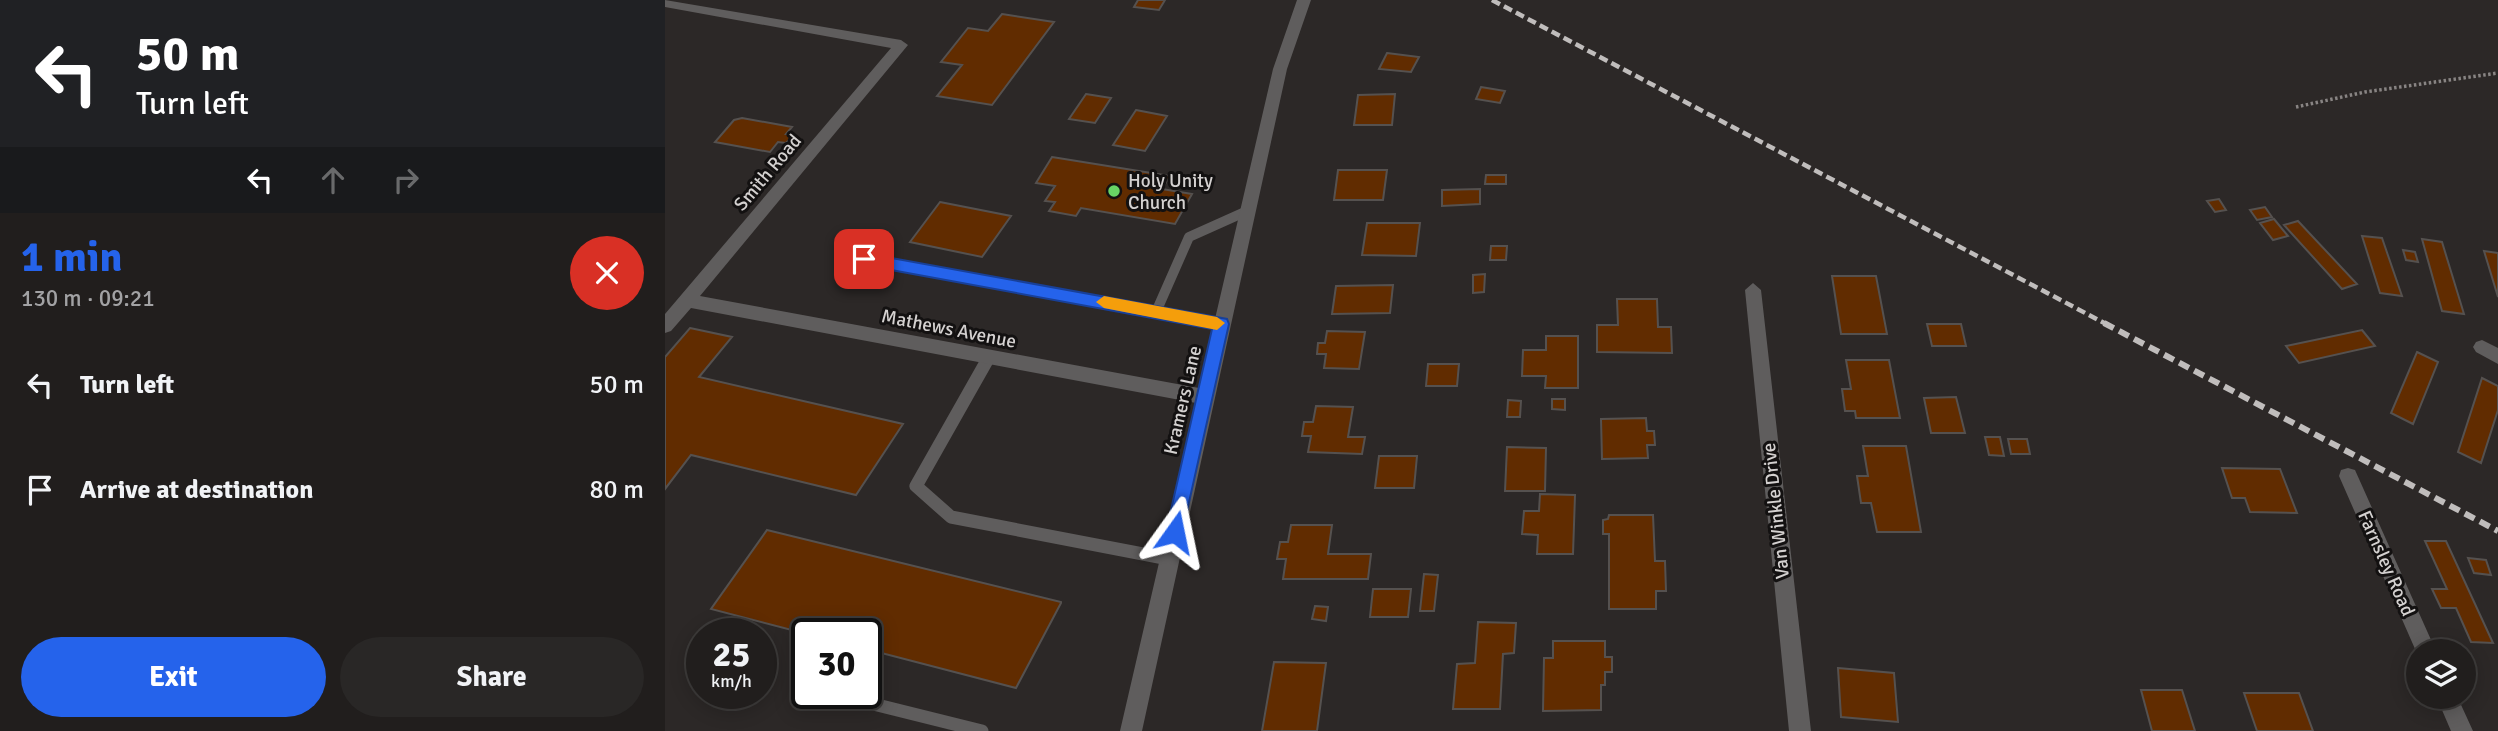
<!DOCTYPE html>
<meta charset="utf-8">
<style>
:root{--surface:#211e1d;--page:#292726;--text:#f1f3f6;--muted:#a2a2a4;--line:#3e3c3b;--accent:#2563eb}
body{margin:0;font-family:Signika,sans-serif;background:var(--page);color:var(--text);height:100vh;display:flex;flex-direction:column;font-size:26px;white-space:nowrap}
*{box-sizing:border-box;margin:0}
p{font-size:23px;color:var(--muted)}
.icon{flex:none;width:38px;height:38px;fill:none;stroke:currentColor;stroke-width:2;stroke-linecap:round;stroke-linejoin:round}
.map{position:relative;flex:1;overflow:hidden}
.drawer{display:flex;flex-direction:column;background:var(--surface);width:665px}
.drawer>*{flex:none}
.top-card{background:#202124;color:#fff;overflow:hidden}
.fabs{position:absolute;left:1741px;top:639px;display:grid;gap:14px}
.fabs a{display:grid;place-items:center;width:70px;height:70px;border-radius:50%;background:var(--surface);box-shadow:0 4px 18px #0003,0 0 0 2px var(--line);font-size:35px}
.speed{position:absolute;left:21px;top:618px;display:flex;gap:14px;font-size:35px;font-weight:700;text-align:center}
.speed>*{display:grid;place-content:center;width:91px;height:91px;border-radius:50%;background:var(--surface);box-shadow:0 4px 18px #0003,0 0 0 2px var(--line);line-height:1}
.speed small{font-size:18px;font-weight:400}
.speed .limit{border:4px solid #111;border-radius:10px;background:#fff;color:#111}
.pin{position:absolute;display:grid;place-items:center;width:60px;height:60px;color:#fff;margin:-30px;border-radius:14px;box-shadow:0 4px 10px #0006}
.me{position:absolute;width:77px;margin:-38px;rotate:12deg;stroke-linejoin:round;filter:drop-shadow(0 0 5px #0008)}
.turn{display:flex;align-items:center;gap:24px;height:147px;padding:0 21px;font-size:32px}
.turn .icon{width:91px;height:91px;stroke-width:2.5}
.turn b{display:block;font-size:49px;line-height:60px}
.lanes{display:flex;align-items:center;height:66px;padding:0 21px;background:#0003;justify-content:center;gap:35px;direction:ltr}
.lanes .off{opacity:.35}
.round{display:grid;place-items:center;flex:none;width:74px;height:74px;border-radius:37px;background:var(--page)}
.summary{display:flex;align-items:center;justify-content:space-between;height:119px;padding:0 21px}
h1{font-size:42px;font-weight:700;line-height:52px;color:var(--accent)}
.primary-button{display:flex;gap:14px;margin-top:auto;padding:14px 21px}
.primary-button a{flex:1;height:80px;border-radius:42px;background:var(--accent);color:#fff;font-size:28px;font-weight:700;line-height:80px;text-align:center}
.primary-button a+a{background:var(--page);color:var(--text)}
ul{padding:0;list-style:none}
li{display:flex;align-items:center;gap:21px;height:105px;padding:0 21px}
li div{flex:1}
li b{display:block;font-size:26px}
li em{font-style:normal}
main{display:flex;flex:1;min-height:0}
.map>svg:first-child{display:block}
.building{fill:#612c00;stroke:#55514f;stroke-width:2}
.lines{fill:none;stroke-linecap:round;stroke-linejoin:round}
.path{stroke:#888483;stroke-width:3.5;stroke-dasharray:2.5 2.5;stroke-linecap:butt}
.lane-far1{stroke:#5f5d5d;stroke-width:10}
.lane{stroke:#5f5d5d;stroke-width:13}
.street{fill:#5f5d5d;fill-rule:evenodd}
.rail-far1{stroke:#c0bdbc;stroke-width:4.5;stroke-dasharray:9 4.5;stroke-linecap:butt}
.rail{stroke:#c0bdbc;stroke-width:6;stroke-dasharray:11 6;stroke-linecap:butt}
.route{fill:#2563eb;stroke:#184099;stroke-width:2}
.slow{fill:#f59e0b}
.poi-dot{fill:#68d465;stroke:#131111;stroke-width:2.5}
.labels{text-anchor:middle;stroke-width:6;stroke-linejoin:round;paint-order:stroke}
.street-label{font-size:19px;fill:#d4d1d0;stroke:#131111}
.poi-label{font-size:19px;fill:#d4d1d0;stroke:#131111;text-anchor:start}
</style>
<main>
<section class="drawer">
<div class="top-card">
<div class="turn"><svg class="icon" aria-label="left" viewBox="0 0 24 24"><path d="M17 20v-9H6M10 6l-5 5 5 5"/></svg><div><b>50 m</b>Turn left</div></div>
<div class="lanes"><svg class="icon" aria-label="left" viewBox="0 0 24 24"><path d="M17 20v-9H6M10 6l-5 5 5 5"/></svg><svg class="icon off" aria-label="ahead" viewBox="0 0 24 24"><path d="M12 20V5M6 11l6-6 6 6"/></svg><svg class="icon off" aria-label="right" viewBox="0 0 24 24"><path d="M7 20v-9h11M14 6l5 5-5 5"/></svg></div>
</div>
<div class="summary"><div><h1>1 min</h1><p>130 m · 09:21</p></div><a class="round" style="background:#d93025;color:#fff"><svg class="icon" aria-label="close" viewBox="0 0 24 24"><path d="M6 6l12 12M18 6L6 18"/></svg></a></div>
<ul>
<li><svg class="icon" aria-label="left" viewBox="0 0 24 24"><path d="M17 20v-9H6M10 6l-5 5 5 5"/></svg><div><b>Turn left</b></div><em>50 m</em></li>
<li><svg class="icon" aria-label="arrive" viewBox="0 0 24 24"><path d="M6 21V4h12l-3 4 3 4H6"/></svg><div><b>Arrive at destination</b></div><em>80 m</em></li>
</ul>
<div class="primary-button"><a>Exit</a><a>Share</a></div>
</section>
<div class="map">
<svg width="1833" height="731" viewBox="0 0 1833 731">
<rect width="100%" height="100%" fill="#2c2827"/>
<!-- building -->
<path class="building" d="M473,0H500L494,10L469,7Z
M337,14L389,22L327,105L272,96L297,65L276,62L303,28L323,31Z
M722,53L754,57L746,72L714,69Z
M816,87L840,91L835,103L811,99Z
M421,94L446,98L430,123L404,119Z
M730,94L727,125H689L693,95Z
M471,110L502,116L480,151L448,145Z
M77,118L127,127L121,134L129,135L121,143L113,142L105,152L50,142L69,120Z
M387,157L505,176L497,189L527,194L510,224L416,208L411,216L384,211L390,202L380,201L390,186L371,183Z
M673,170H722L718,200H669Z
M821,175H841V184H820Z
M815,189V204L777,206V190Z
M1554,199L1561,210L1550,212L1542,201Z
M275,202L346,216L317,257L245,242Z
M1600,207L1607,217L1592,220L1585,210Z
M1609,219L1623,236L1608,240L1595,223Z
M1633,221L1692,284L1677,289L1619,225Z
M702,223H755L751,256L697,255Z
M1697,236L1717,238L1737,296L1715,293Z
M1757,239L1777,242L1799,314L1777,311Z
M826,246H842L841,260H825Z
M1738,250L1750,252L1753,262L1741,260Z
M1819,251L1833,253V297Z
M820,274L819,292L808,293V275Z
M1167,276H1211L1222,334H1176Z
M728,285L725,313L667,314L671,286Z
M952,299H992L993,327H1006L1007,353L932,352V325H953Z
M1262,324H1296L1301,346H1267Z
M25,328L67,337L34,377L238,424L191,495L26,455L0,489V357Z
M1697,330L1710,346L1634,363L1621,346Z
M662,331L700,332L694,369L659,368L661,354H652L653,343H660Z
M881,336H913V388H880L881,376H857L858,350H881Z
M1752,352L1773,362L1748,424L1726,413Z
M1181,360H1224L1235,418H1191L1190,411H1180L1177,389H1186Z
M763,364H794L792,386H761Z
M1817,378L1833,386V410L1816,463L1793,452Z
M1291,397L1300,433H1266L1259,398Z
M887,399H900V410L887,409Z
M843,400L856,401L855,417H842Z
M651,406L688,407L683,437H700L697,454L643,452L646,436H637L639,422H648Z
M981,418L982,431H989L990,445H982L983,458L937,459L936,419Z
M1320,437H1335L1339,456L1324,455Z
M1343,439H1362L1365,454H1346Z
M1198,446H1241L1256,532H1212L1206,503H1196L1192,476H1203Z
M842,447L881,448L880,491H840Z
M714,456H752L749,488H710Z
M1557,468L1615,469L1632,513L1585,512L1580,498H1567Z
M875,494L910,495L908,554H872L873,535L857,534L859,511H874Z
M944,515H988L990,561H1000L1001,591H991V609H944V534H938V520L943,519Z
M626,525H667L663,554H706L703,579H618L621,559H612L615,542H623Z
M102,530L396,602V603L351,688L201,649V634H142L46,609Z
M1760,541H1781L1828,643L1806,642L1791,608H1776L1767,589H1782Z
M1803,558L1821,560L1826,575L1809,573Z
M759,574L773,575L769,611H755Z
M708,589H746L743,617H705Z
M650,606L663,607L661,621L647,619Z
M813,622L851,623L849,653L838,654L835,709H788L792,664L810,663Z
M888,641H940V657H947V672H940V685H936V710L878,711L879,658H888Z
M609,662L661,663L652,731H597Z
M1173,668L1229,673L1233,722L1176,717Z
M1476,690H1517L1530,731H1487Z
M1579,693H1634L1648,731H1592Z"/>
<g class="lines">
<!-- path -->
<path class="path" d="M1631,107L1700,92L1833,73"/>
<!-- lane-far1 -->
<path class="lane-far1" d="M199,259L556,324
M491,312L524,237L582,211"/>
<!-- lane -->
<path class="lane" d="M551,323L556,324
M324,357L251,486L286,517L504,559
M164,693L317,731"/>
<!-- street -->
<path class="street" d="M0,0L236,40L243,45L35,296L534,388L608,69L632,0H646L622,69L477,731H455L531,403L26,308L6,331L0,333V314L226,48L0,7Z
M1088,283L1096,290L1146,731H1124L1080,290Z
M1817,340L1833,348V364L1811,352L1808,347L1811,342Z
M1683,468L1690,470L1771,651H1754V658L1674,476L1676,470Z
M1771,696H1792L1808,731H1786Z"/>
<!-- rail-far1 -->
<path class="rail-far1" d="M827,0L1443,325"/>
<!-- rail -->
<path class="rail" d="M1439,323L1833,531"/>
</g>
<!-- route -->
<path class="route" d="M199,253L562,319L564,324L516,538H503L501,532L547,329L199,265L192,259Z"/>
<!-- slow -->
<path class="slow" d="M439,296L552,317L560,323L552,330L439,308L431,302Z"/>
<!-- markers -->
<circle class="poi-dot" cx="449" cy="191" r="7"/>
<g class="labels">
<!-- street labels -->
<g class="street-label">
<text transform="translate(102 172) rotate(-50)" y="7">Smith Road</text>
<text transform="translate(284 328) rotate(11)" y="7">Mathews Avenue</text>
<text transform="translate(517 400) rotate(-77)" y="7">Kramers Lane</text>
<text transform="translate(1110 511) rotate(-96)" y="7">Van Winkle Drive</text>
<text transform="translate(1722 563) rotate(66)" y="7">Farnsley Road</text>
</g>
<!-- poi labels -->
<g class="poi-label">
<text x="463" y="187">Holy Unity<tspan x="463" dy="22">Church</tspan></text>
</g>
</g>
</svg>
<div class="fabs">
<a><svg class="icon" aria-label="layers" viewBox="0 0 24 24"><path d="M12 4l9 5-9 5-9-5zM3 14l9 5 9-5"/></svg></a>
</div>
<div class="speed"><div>25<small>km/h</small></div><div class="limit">30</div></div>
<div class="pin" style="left:199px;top:259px;background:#d93025"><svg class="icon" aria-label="arrive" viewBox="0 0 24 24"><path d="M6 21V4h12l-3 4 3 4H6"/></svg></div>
<svg class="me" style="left:510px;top:532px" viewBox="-20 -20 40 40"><path d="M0-17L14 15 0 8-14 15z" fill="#2563eb" stroke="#fff" stroke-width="4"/></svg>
</div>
</main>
